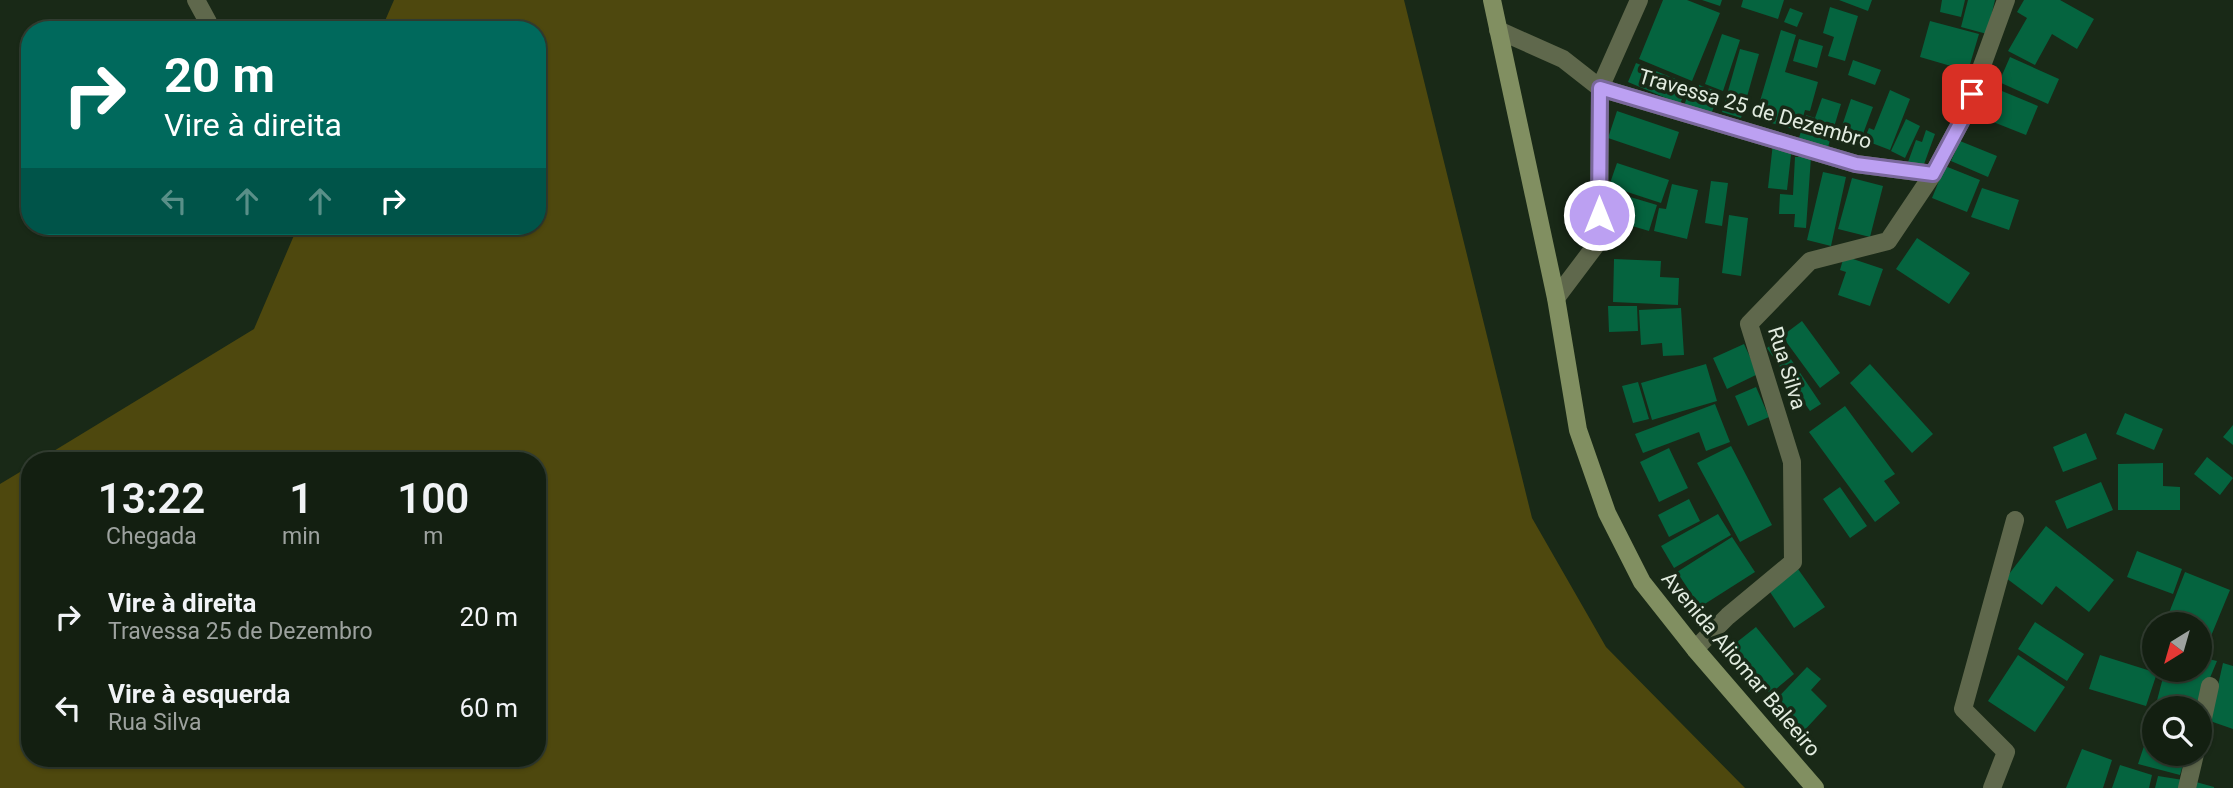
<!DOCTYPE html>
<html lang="pt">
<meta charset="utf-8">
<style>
:root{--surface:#131f11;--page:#202c1f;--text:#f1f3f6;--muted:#9da29f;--line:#323d31}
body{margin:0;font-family:Roboto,sans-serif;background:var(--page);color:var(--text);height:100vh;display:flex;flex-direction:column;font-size:26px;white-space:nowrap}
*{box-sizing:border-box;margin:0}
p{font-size:23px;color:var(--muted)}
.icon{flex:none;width:38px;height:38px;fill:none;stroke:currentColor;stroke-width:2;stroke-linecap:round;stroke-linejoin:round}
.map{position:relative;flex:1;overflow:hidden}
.drawer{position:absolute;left:21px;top:452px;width:525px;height:315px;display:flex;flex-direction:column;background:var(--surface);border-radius:28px;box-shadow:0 2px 5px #0004,0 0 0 2px var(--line)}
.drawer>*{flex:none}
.guide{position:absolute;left:21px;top:21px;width:525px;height:214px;border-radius:28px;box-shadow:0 2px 5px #0004,0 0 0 2px var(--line);background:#00695c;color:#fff;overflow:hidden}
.needle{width:46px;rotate:217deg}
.tools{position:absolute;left:2142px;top:612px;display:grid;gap:14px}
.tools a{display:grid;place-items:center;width:70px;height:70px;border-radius:50%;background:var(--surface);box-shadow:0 2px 5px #0004,0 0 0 2px var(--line);font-size:35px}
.pin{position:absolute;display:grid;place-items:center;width:60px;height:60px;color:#fff;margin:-30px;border-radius:14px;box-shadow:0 4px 10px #0006}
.me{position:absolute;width:77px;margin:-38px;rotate:0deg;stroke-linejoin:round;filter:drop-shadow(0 0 5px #0008)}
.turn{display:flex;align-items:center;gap:24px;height:147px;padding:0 28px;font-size:32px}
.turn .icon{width:91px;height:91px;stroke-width:2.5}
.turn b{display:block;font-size:49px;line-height:60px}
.lanes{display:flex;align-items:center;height:66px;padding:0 28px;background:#0003;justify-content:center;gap:35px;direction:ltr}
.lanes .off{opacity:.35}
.eta{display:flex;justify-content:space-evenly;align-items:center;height:119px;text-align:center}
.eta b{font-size:42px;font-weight:600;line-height:49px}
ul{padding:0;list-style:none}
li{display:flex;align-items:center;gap:21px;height:91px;padding:0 28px}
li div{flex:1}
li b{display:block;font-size:26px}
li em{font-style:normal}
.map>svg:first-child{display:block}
.green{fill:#4e480e}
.building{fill:#05643f}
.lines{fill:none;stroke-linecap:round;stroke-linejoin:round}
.service{stroke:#5f684c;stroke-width:18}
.minor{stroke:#5f684c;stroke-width:18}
.secondary{stroke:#818f61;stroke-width:18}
.route-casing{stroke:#7a689d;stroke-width:18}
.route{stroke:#bca0f2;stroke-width:12}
.labels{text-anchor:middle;stroke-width:7;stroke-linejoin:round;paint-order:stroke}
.street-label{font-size:21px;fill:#e2ece0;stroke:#192917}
</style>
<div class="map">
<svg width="2233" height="788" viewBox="0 0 2233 788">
<rect width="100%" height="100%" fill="#192917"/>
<!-- green -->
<path class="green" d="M394,0H1404L1532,518L1606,647L1745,788H0V484L30,466V758H537V460H39L254,329L298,226H537V30H381Z"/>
<!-- building -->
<path class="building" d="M1663,0H1687L1720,13L1692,81L1639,59Z
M1702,0H1722L1720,6Z
M1743,0H1784L1778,19L1741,7Z
M1839,0H1872L1868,11Z
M1942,0H1965L1961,17L1940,12Z
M1968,0H1995L1987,34L1961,27Z
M2024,0H2060L2094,19L2077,49L2052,34L2035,65L2008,51L2027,18L2017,12Z
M1830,7L1858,16L1845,61L1828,56L1834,37L1823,33Z
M1790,8L1803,13L1797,27L1784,22Z
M1930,21L1979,34L1968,71L1920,57Z
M1781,30L1796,35L1785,72L1818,82L1810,111L1805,110L1799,131L1755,118Z
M1722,34L1740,40L1723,91L1705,84Z
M1799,39L1823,46L1817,68L1793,61Z
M1740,49L1759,54L1741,118L1722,112Z
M2010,57L2059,79L2048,104L1999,82Z
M1853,60L1881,70L1875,85L1848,75Z
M1636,63L1688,84L1680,104L1628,82Z
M1985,84L2038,106L2026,135L1973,114Z
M1699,85L1719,92L1711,115L1684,106L1688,94L1695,96Z
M1890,90L1910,99L1890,150L1864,140L1869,128L1874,130Z
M1822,98L1841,104L1828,147L1799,138L1806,115L1815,118Z
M1851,99L1873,107L1860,142L1839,135Z
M1617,111L1679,132L1670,159L1608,138Z
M1906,119L1920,126L1905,158L1891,151Z
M1926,130L1935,134L1923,167L1908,162L1916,140L1922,142Z
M1960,141L1997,156L1988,177L1951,161Z
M1773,143L1792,146L1787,190L1768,188Z
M1795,157H1811L1806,228L1794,227L1795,214H1779L1780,194L1793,195Z
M1617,163L1669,180L1661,203L1609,186Z
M1945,166L1980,180L1967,212L1932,198Z
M1823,172L1846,177L1831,246L1807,240Z
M1852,178L1883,186L1870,237L1838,229Z
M1711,181L1728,183L1722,226L1705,223Z
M1672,184L1698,190L1687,239L1654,231L1659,208L1666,209Z
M1982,188L2019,200L2009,230L1971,217Z
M1610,191L1657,205L1649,231L1602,217Z
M1729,215L1748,218L1741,276L1722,273Z
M1917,238L1970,273L1949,304L1896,269Z
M1844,256L1883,269L1870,306L1838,295L1846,272L1840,270Z
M1614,259L1661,261L1660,277L1679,278L1678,305L1613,302Z
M1608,306H1637L1638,331L1609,332Z
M1681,308L1684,355L1663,356L1662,343L1641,345L1639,310Z
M1802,321L1840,373L1820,388L1782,336Z
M1778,340L1821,404L1810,411L1767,348Z
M1744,344L1758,374L1727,389L1713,358Z
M1706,364L1717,401L1652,420L1641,383Z
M1870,364L1933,434L1912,453L1850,383Z
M1638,382L1649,419L1633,423L1622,386Z
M1756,387L1769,417L1748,426L1735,396Z
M1715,404L1730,442L1706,451L1699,432L1643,453L1635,434Z
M1845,406L1895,474L1884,481L1900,503L1875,522L1809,432Z
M2125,413L2163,429L2154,450L2116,434Z
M2233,425V445L2223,437Z
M2086,433L2097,459L2063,472L2053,447Z
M1731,446L1772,525L1740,542L1697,463Z
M1669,448L1688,488L1659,502L1640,462Z
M2207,457L2233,478L2220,495L2194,474Z
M2163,463V486L2180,487V510H2118V464Z
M2101,482L2113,510L2067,529L2055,501Z
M1840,487L1867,526L1850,538L1823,499Z
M1689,499L1700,521L1669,537L1658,515Z
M1718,514L1731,535L1674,568L1661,546Z
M2046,526L2114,580L2089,612L2056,586L2042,605L2006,578Z
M1732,537L1755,572L1700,607L1677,572Z
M2137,551L2182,569L2173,594L2127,577Z
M1798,569L1825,607L1794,628L1768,589Z
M2185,572L2230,590L2211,636L2200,632V625H2183L2167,618Z
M2035,622L2084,654L2067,681L2018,649Z
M1756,627L1794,674L1770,694L1732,646Z
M2018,655L2065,687L2035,732L1988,701Z
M2100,655L2157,673L2146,706L2089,689Z
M2200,657L2217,661L2197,709L2155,708L2165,670H2200Z
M2223,663L2233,666V729L2210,721Z
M1807,667L1821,679L1811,690L1827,706L1801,734L1771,705Z
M2154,716V754H2186L2180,775L2138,764Z
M2082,749L2112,760L2103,788H2066Z
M2120,765L2152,775L2149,788H2112Z
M2158,776L2183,780L2180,788H2155Z
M2196,782L2214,787V788H2195Z"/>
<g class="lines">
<!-- service -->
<path class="service" d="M1600,88L1856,164L1933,174
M1695,649L1728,616L1793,562L1792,462L1749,324L1810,261L1888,241L1933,174L1963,118L2006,0
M2200,732L2210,686
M1992,788L2006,752L1963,709L2015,520
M2187,788L2195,754"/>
<!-- minor -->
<path class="minor" d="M196,0L208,22
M1498,30L1563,59L1600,88
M1556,298L1599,241L1600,88L1639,0"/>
<!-- secondary -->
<path class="secondary" d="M1492,0L1556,298L1578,430L1607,513L1642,582L1695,649L1815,788"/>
</g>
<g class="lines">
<!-- route casing -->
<g class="route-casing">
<path id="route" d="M1599,215L1600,88L1856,164L1933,174L1963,118L1972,94"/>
</g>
<!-- route -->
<use href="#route" class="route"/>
</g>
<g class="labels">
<!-- street labels -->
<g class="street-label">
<text transform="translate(1755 109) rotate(16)" y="7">Travessa 25 de Dezembro</text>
<text transform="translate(1787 368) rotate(73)" y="7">Rua Silva</text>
<text transform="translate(1741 664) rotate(50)" y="7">Avenida Aliomar Baleeiro</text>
</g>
</g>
</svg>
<div class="tools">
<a><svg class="needle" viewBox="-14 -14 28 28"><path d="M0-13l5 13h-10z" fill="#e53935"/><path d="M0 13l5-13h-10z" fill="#9da29f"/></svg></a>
<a><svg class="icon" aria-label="search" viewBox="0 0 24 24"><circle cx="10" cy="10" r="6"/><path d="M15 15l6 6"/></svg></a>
</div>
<div class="pin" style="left:1972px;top:94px;background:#d93025"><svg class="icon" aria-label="arrive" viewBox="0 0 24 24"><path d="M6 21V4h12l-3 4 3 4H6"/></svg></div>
<svg class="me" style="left:1599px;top:215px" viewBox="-20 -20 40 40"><circle r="17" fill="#bca0f2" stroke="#fff" stroke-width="3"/><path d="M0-11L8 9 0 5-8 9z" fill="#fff"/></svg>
<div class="guide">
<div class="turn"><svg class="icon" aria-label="right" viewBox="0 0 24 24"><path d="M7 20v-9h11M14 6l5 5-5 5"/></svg><div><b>20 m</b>Vire à direita</div></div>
<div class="lanes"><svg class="icon off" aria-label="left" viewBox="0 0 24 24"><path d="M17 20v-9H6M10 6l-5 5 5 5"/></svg><svg class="icon off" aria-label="ahead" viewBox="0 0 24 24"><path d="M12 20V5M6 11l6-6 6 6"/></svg><svg class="icon off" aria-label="ahead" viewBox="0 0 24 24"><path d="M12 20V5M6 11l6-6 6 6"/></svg><svg class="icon" aria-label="right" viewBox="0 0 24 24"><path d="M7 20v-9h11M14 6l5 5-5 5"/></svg></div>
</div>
<section class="drawer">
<div class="eta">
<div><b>13:22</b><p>Chegada</p></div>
<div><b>1</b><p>min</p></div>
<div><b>100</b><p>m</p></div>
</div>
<ul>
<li><svg class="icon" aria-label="right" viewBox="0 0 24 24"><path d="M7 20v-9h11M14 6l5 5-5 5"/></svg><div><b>Vire à direita</b><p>Travessa 25 de Dezembro</p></div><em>20 m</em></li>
<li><svg class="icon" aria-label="left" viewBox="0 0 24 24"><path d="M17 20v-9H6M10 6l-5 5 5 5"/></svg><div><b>Vire à esquerda</b><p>Rua Silva</p></div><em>60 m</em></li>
</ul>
</section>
</div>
